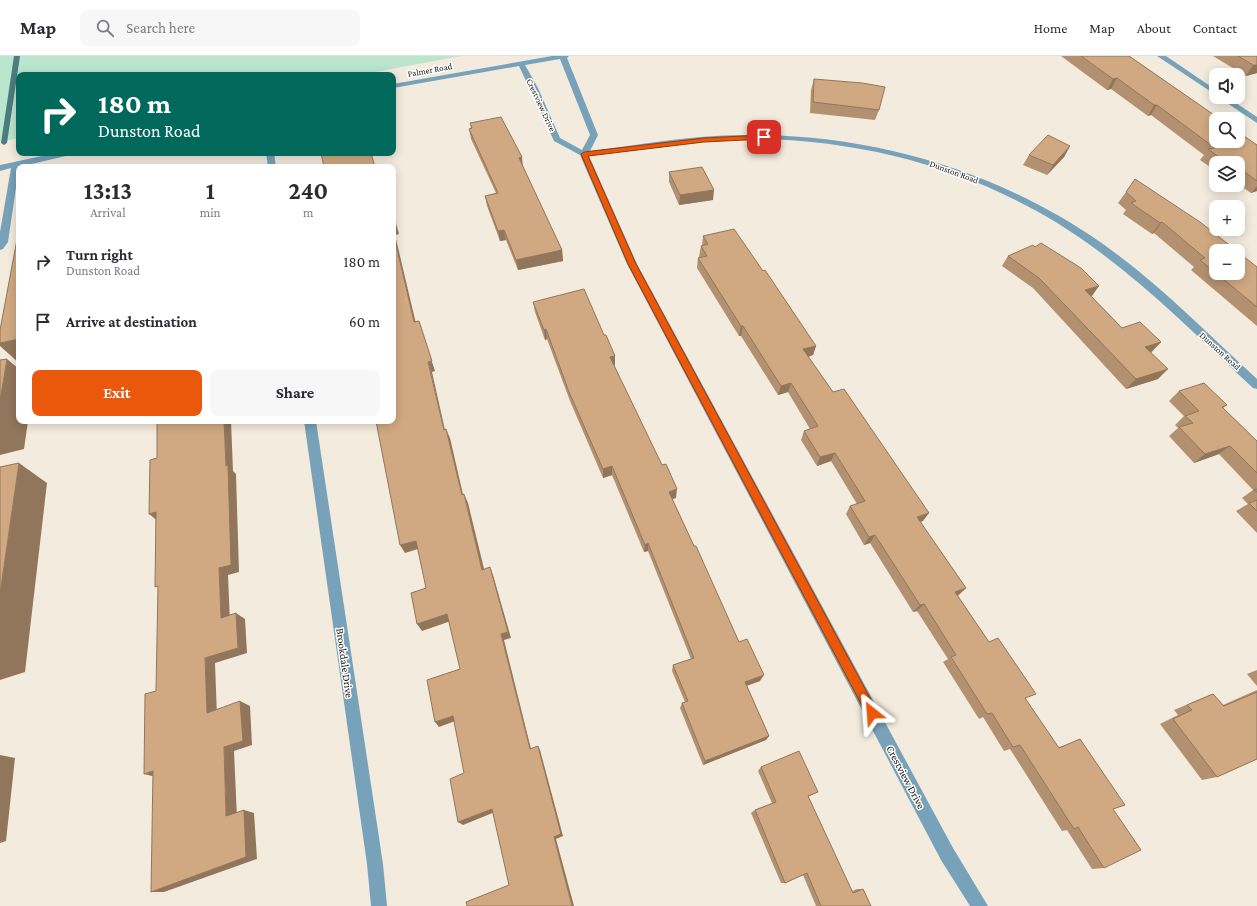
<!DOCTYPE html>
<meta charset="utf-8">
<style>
:root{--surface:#fff;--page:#f7f7f7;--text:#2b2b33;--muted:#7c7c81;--line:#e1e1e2;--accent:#ea580c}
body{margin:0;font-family:"Crimson Pro",serif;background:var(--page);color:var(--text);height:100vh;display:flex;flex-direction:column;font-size:15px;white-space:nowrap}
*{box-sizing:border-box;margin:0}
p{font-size:13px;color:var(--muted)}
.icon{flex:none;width:22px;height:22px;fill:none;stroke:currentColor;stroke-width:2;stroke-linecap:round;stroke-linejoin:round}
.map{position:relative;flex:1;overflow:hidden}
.details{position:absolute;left:16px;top:108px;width:380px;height:260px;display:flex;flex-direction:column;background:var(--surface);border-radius:8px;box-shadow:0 2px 10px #0003}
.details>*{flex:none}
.hud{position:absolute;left:16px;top:16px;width:380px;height:84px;border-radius:8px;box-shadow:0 2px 10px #0003;background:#00695c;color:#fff;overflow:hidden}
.buttons{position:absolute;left:1209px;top:12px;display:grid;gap:8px}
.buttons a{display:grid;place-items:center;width:36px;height:36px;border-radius:8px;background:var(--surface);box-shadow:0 2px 10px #0003;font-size:20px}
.pin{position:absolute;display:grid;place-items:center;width:34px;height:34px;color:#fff;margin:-17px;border-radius:8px;box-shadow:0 2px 6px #0006}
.me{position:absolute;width:44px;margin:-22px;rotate:332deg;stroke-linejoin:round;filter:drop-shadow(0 0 3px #0008)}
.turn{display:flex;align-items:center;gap:14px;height:84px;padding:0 16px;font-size:18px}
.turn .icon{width:52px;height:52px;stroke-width:2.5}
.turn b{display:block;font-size:28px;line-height:34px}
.eta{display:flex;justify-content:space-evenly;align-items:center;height:68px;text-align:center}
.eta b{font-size:24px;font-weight:700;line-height:28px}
.primary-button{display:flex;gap:8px;margin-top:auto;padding:8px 16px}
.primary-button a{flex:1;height:46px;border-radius:8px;background:var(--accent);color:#fff;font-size:16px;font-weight:700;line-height:46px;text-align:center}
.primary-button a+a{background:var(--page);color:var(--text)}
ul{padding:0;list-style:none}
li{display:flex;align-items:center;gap:12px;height:60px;padding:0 16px}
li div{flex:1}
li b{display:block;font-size:15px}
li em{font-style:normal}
header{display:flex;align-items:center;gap:24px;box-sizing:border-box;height:56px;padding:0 20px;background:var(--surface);border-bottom:1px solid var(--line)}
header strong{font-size:19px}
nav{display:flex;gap:22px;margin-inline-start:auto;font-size:14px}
.search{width:280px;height:36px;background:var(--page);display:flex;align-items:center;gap:10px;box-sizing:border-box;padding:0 14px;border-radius:8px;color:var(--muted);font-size:15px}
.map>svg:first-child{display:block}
.green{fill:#bae6ce}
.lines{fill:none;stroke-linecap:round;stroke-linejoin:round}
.stream{fill:#4d7b7f;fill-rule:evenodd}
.minor{fill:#77a2b9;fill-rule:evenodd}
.wall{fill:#b39170}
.shaded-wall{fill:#92765b}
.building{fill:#d0a982;stroke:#92765b}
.route{fill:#ea580c;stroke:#983908}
.labels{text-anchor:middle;stroke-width:3;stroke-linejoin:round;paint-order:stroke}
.far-street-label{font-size:9px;fill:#181510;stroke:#fff}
.street-label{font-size:11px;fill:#181510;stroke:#fff}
</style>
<header>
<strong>Map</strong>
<div class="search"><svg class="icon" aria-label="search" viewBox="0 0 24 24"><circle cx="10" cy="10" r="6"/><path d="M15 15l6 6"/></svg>Search here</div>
<nav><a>Home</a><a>Map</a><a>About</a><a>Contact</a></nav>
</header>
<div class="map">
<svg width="1257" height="850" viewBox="0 0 1257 850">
<rect width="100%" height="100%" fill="#f3ebdd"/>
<!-- green -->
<path class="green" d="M0,0H461L359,19H19V82L0,86Z"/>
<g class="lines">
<!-- stream -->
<path class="stream" d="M14,0H20L7,87L4,89L1,87Z"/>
<!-- minor -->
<path class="minor" d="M552,0H569L567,2L598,79L590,95C640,89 691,79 742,79C869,77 998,114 1103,188C1158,227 1207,277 1257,323V333L1253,332C1202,285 1153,235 1097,194C996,118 866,81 741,83C690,85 639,94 589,100L637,208L953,792L988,850H970L941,804L627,208L580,99L554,85L519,10L393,32V28ZM560,3L590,79L582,94L560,82L538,32L525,9Z
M1157,0H1166L1216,34V39Z
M1218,41H1227L1257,61V67Z
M56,97H71L70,99L19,111L8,186L3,193L0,194V176L11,112L0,115V109Z
M266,97H274L276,111H268Z
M304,365H316L383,808L387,850H371L367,808Z"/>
</g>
<!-- wall -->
<path class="wall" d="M1061,0H1129L1257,89V135L1251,137L1238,128V107H1216V115L1200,104L1204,99L1151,59L1148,60L1111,33L1107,34Z
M1213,0H1257V17L1246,20Z
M814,23L879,54L875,64L810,57L811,34Z
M470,67L523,112L562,194L563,205L518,214L506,184L500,185L487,150L485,140L496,137L471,83L469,73L471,72Z
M1070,90L1064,101L1047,119L1023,109L1029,99Z
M669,116L713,144L679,149L669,126Z
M1126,136L1257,211V270L1191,214L1194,211L1154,177L1152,178L1123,158L1126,154L1118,147Z
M703,180L816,290L813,299L808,301L923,465L920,466L966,532L958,540L1058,692L1080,683L1113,753L1104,812L1092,813L1067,774L1062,775L1010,693L1004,695L983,661L979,663L943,606L948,603L917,555L913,556L870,487L864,489L846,458L850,450L857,448L831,405L817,410L801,384L804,375L810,373L788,336L778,339L741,280H739L697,212L698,202H700L699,201L701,190H702Z
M1008,200L1092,240H1091L1122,272L1161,286L1151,297L1158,323L1126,333L1033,232L1002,210Z
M533,246L604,279L615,300V309L614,310L676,442L672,443L739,586L760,625L747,630L769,680L766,684L703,709L680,652L682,647L685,646L672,615L673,609L691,603L648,495L644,496L612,419L603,422L570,345L547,283L545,284L535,256Z
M1179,335L1227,349L1223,352L1257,385V477L1236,455L1248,448L1242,442L1253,434L1219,398L1194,407L1169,380L1178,372L1175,369L1184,360L1169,345Z
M1257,614V630L1247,618Z
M1257,634V703L1217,721L1202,724L1160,668L1178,659L1174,654L1200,643L1213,638L1223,649Z
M761,711L818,736L808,741L852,835L857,833H863L871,850H816L803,819L785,827H781L751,757L755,754L772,747L758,715Z"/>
<!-- shaded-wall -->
<path class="shaded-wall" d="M1253,9H1257V17L1246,20Z
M1117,22L1111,33L1107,34L1113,23Z
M1154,49H1157L1151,59L1148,60Z
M1070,90L1064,101L1047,119L1053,109Z
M522,101L523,112L519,102Z
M1257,130V135L1251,137Z
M714,134L713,144L679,149L680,139Z
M393,157L399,178L395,179L418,276L414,266L393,175Z
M1162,166L1154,177L1152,178L1160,167Z
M504,174L506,184L500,185L498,175Z
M562,194L563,205L518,214L516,204Z
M1099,230L1092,240L1077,244L1085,234Z
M419,265L435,315L432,316L447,383L444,374Z
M741,270H743L741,280H739Z
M546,273L547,283L545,284L544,274Z
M19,283V307L0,290V287Z
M1161,286L1151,296L1136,301L1145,291Z
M816,290L813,299L800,303L803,293Z
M615,300V309L610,311V301Z
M7,303L19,313V365H28L24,393L0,399V345Z
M1168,313L1158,323L1126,333L1136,323Z
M791,327L788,336L778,339L781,330Z
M224,365H231L233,415L236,418L239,516L228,519L230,568L221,562L219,512L226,410Z
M446,373L450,382L465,447L462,439Z
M1230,390L1219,398L1194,407L1205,398Z
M835,397L831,405L817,410L820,401Z
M19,407L47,427L25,616L0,624V538Z
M612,410V419L603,422V413Z
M677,433L676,442L668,444L669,436Z
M464,438L468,447L486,521L482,514Z
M156,456L159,466L149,458Z
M929,457L923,465L911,469L917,461Z
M875,479L870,487L864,489L869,481Z
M416,485L421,492L405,497L400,489Z
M648,487V495L644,496L645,489Z
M490,511L493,519L511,582L504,584L532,697L530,693L501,578Z
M966,532L958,539L948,543L955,536Z
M924,548L917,555L913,556L920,549Z
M236,557L245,563L247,597L215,607L217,661L207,657L205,602Z
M447,558L451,565L422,575L417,568Z
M764,619L760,625L742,631L745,626Z
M240,645L250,650L252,689L234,695L237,762L226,760L224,691Z
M453,660L458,664L439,671L435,666Z
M769,680L766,684L703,709L705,705Z
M538,690L540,694L563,780L556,783L574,850H572L554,781Z
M0,699L15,702L6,785L0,787Z
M153,715L156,721L144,718Z
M492,753L495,756L463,769L458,766Z
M244,754L254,757L257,803L164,836H151Z"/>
<!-- building -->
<path class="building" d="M1081,0H1129L1220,63H1216V85H1238V76L1257,89V125L1238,111V107H1227L1208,93L1215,92L1157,49H1154L1117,22L1113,23Z
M1238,0H1257V9H1253Z
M814,23L862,27L885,31L879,54L813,46Z
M501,61L522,101L519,102L562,194L516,204L504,174L498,175L485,140L498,137L469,73L472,72L470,67Z
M1048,79L1070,90L1053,109L1029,99Z
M321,97H371L375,111H324Z
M702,111L714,134L680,139L669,116Z
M1135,123L1200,166L1237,195H1216V217L1200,204L1205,202L1162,166L1160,167L1131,147L1136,145L1126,136Z
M393,159L396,168L393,169Z
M19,173V283L0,287V274Z
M734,173L763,215L765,214L816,290L803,293L833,336L844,333L929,457L917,461L966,532L955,536L989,586L998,582L1036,638L1025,642L1059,692L1080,683L1125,749L1113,753L1141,794L1104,812L1078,771L1074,773L1020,689L1013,691L992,657L987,658L951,601L956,599L924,548L920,549L875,479L869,481L850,450L865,445L835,397L820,401L804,375L818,370L791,327L781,330L743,270H741L698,202L707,200L701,190L708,188L703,180Z
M393,175L414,266L419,265L432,305L428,306L444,374L446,373L462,439L464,438L482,514L490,511L508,576L501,578L530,693L538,690L561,778L554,781L572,850H467L466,846L509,829L492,753L458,766L450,723L464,717L453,660L435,666L427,624L460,613L447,558L417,568L411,537L426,532L416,485L400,489L376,365H393Z
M1041,187L1081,212L1099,230L1085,234L1122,272L1140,266L1161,286L1145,291L1168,313L1136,323L1039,222L1008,200L1033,189L1035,191Z
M1238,196L1257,211V251L1216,217H1238Z
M584,233L604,279H606L615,300L610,301L662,409L666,408L677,433L669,436L694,490H696L739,586L747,583L764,619L745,626L769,680L705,705L682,647L688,645L673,609L694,602L648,487L645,489L612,410L603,413L569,336L546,273L544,274L533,246Z
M7,303L0,345V304Z
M1204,327L1227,349L1222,351L1257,385V417L1230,390L1205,398L1179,371L1193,367L1185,360L1199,355L1179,335Z
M157,365H224L226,410L228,409L231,509L219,512L221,562L236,557L238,592L205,602L207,657L240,645L243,685L224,691L226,760L244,754L246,801L151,836L153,715L144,718L145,638L156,635L158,530L155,531L156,456L149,458L150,404L157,402Z
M19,407L0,538V411Z
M1257,433V436L1254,434Z
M1257,444V455L1249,447Z
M1257,636V703L1217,721L1173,663L1192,654L1187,649L1213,638L1224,650Z
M799,695L818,736L808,740L853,837L863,833L871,850H821L807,817L785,827L755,754L776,746L761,711Z"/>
<!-- route -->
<path class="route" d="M764,79L766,80V83L704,86L588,100L636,208L876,653L877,657L876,661L872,663L868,661L628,208L581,98L584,96L704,82Z"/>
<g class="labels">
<!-- far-street labels -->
<g class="far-street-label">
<text transform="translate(430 14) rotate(-10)" y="3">Palmer Road</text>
<text transform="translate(541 49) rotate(65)" y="3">Crestview Drive</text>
<text transform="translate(954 116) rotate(20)" y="3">Dunston Road</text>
<text transform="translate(1220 295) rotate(42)" y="3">Dunston Road</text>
</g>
<!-- street labels -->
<g class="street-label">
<text transform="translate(345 607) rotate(82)" y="4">Brookdale Drive</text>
<text transform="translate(906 721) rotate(62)" y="4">Crestview Drive</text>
</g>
</g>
</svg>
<div class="buttons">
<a><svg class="icon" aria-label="sound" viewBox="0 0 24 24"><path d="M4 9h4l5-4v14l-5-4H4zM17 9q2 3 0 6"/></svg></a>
<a><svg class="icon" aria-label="search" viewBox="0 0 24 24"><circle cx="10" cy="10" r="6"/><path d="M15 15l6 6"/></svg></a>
<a><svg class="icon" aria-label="layers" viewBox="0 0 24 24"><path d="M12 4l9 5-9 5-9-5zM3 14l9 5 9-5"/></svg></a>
<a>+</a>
<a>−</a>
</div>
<div class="pin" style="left:764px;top:81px;background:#d93025"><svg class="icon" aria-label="arrive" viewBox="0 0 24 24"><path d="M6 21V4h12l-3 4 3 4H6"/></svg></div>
<svg class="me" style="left:872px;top:657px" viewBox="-20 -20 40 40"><path d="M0-17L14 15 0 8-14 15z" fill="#ea580c" stroke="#fff" stroke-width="4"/></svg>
<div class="hud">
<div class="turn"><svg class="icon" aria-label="right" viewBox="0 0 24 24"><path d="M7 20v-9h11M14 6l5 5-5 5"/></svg><div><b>180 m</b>Dunston Road</div></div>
</div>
<section class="details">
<div class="eta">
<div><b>13:13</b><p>Arrival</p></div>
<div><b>1</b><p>min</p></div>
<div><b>240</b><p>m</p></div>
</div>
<ul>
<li><svg class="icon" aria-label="right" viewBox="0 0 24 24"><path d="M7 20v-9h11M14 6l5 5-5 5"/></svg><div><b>Turn right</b><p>Dunston Road</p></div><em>180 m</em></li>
<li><svg class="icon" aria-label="arrive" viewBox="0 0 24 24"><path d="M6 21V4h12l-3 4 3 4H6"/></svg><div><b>Arrive at destination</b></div><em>60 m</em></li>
</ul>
<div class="primary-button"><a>Exit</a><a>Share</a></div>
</section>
</div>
